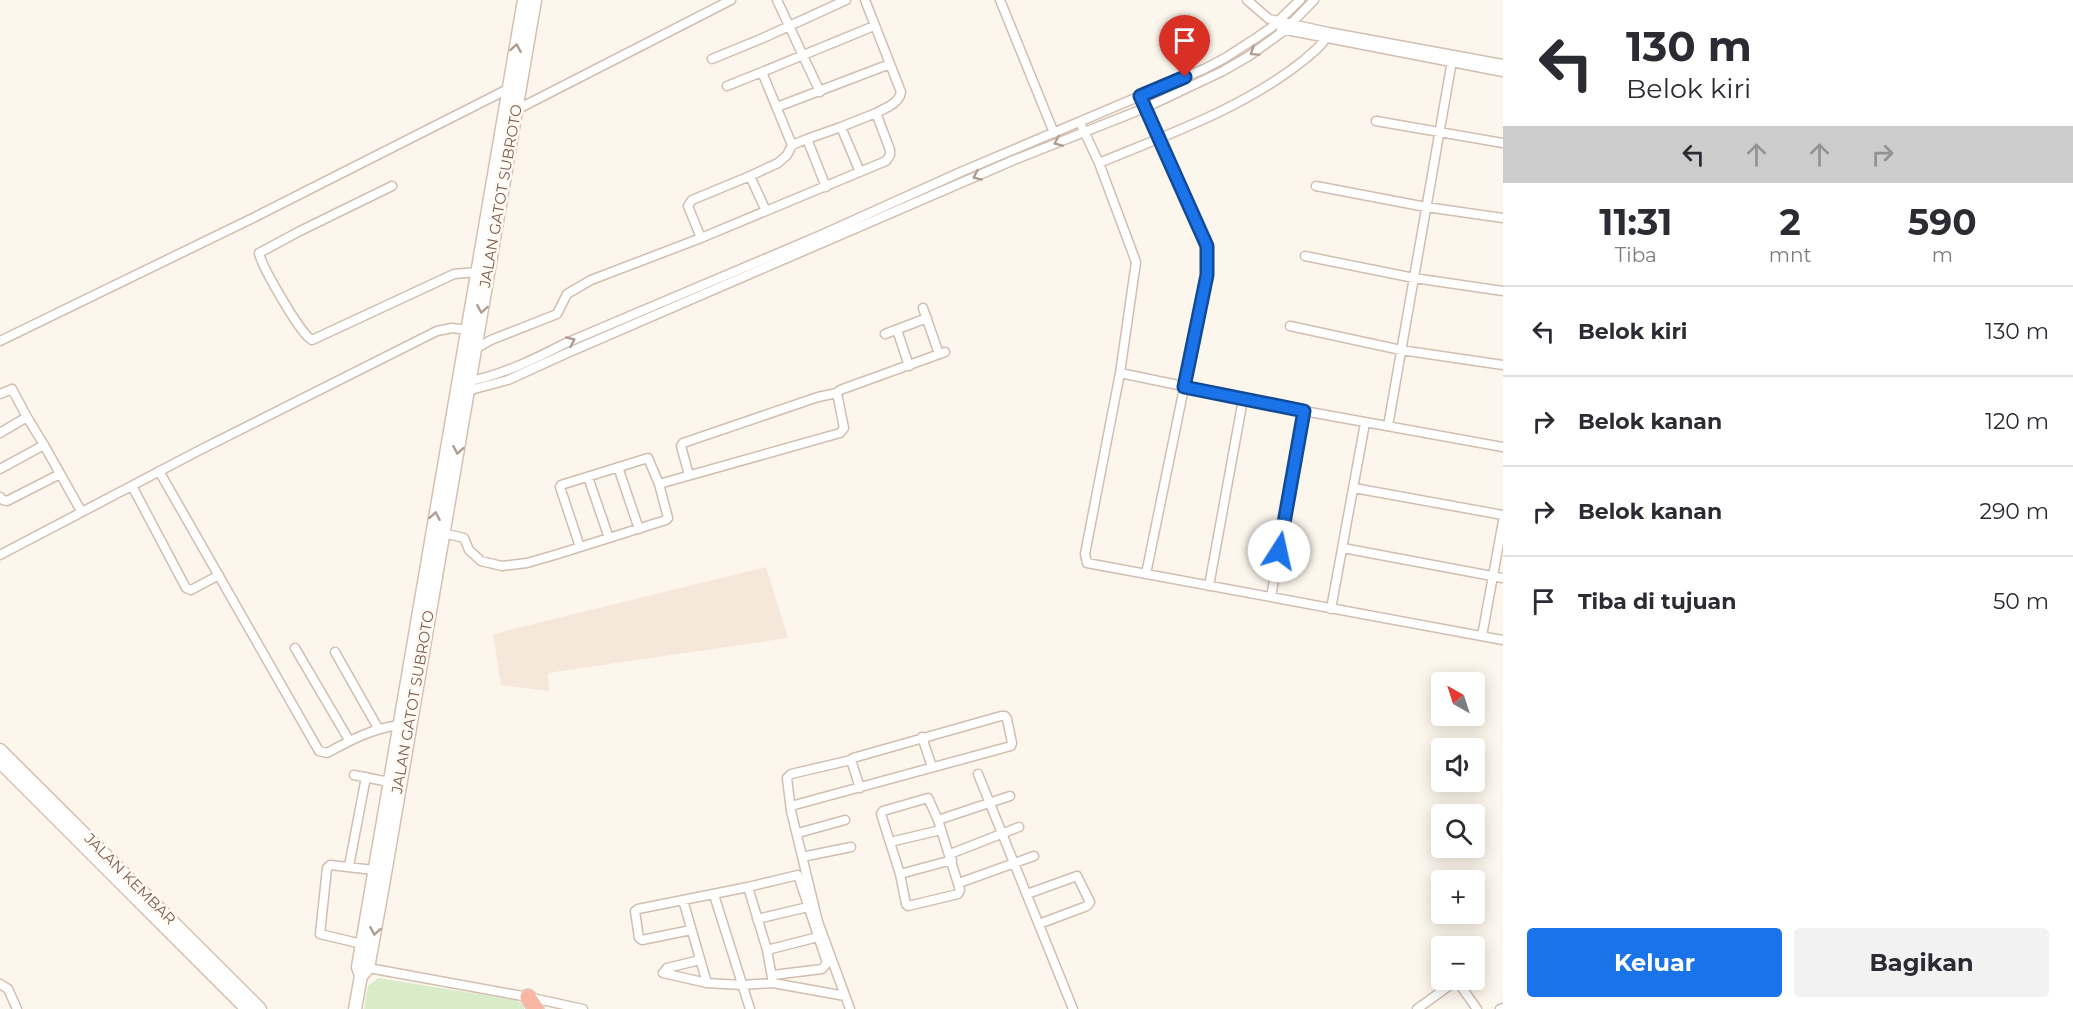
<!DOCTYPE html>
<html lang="id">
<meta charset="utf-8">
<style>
:root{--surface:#fff;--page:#f2f2f3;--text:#2b2b33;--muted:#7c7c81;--line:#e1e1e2;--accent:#1a73e8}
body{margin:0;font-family:Montserrat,sans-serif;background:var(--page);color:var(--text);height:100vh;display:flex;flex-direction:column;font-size:22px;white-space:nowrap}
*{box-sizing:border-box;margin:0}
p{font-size:20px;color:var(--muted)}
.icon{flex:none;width:33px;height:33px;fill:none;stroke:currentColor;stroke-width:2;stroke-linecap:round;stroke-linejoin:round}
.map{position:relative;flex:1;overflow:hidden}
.side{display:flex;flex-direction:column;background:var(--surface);width:570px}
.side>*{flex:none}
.guide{background:#fff;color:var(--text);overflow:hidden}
.needle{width:39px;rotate:321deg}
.buttons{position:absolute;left:1431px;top:672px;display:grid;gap:12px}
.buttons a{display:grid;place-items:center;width:54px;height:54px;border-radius:6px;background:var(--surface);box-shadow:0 3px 15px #0003;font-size:30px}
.pin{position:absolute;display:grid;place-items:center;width:51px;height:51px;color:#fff;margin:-62px -26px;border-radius:50% 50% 50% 0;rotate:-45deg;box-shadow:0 0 6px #0007}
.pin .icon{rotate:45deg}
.me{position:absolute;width:66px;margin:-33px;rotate:10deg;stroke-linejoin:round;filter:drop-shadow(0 0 4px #0008)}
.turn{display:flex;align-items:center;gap:21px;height:126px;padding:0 24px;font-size:27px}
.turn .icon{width:78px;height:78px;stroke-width:2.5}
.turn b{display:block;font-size:42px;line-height:51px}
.lanes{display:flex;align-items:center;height:57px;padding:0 24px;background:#0003;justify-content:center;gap:30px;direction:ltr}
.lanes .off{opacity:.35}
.eta{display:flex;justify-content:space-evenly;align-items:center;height:102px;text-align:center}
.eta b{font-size:36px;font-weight:700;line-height:42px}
.action{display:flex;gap:12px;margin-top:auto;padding:12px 24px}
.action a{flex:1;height:69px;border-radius:6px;background:var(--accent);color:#fff;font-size:24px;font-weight:700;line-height:69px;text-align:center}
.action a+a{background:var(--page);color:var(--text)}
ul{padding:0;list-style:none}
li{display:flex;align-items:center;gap:18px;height:90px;padding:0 24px;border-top:2px solid var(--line)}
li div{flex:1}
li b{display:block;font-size:22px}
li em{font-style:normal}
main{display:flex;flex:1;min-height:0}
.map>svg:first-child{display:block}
.residential{fill:#f5e8da}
.green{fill:#d8ecc9}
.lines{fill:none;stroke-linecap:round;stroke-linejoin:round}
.street-casing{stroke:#d1beb0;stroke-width:11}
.secondary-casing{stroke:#d6c0b0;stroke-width:15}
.highway-casing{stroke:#dad1cd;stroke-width:18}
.street{stroke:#fff;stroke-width:8}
.secondary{stroke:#fff;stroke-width:12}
.highway{stroke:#f7b7a3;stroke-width:15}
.oneway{stroke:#af9d94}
.route-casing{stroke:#114b97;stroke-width:15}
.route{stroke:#1a73e8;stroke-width:10}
.labels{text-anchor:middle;stroke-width:5;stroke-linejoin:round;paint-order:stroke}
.street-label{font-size:15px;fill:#7a5c4d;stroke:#fffaf3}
</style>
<main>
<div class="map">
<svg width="1503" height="1009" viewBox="0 0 1503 1009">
<rect width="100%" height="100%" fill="#fdf6ec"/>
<!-- residential -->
<path class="residential" d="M766,567L788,638L548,673L549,691L501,685L493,634Z"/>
<!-- green -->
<path class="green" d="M378,978L516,1000L524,1006V1009H364L368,986Z"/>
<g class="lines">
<!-- street casing -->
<g class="street-casing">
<path id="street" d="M777,0L820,92
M1000,0L1054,133
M1247,0L1269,19L1278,21L1328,32L1503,64
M1281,29L1503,72
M712,59L763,38L846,0
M727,86L762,72
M1140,96L1204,237L1207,246V275L1146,574
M777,107L890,64
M516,110L731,0
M1376,121L1503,143
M841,127L876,113
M1082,127L1099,163L1136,262L1120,373L1085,554L1087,563L1503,640
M807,139L841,127L860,172
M792,145L762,72L874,26
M1099,163C1169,134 1244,108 1304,60C1313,52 1325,44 1328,32
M750,176L778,163L787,155L792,145L807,139L826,187
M392,186L300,231L259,253C262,267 301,335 312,340L454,274L477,272
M1316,186L1426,207L1503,218
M701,238L688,206L692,200L750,176L766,211
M1305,256L1414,278L1503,291
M923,308L939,354
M1290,326L1401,350L1503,365
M897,330L909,366
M885,334L927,318
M0,341L255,217L508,89
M475,349L491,340L557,314L567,294L591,280L701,238L886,161L890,155V150L876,113C885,108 899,104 901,92L865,0
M1120,373L1304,411L1503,447
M466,382C502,375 533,360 566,343L821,235L963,171L1204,69L1225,58L1256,38L1272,27L1300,0
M463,392L508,380L565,354L1014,160L1145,108L1223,71L1249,56L1285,30L1314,0
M0,394L12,389L27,417
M1388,426L1453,55
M0,433L27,417L44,445
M618,467L639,529
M0,469L44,445L81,511
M159,471L319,751L327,753C351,740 371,729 399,725
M689,475L681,446L683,443L818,397L837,393
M588,477L609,538
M132,486L186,588L191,590L219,575
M1354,488L1503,515
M0,497L3,500L7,501L60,474
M443,533L464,538L469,550L481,561L502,566L527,563L558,554L666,520L668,518L659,484L840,433L844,428L837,393L840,390L945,352
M580,547L560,487L561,485L648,458L659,484
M1343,548L1503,578
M0,555L198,451L437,331L452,328L467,330
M1209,586L1243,399
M1271,597L1304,411
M1331,609L1365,423
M1482,636L1503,521
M295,648L349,740
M335,652L378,728
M922,737L932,767
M851,760L860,788
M978,774L1073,1009
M354,775L389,782
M928,798L938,820L960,890L958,894L908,906L906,904L900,874L881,814L883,811Z
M791,806L1011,746L1012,743L1007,719L1005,716H1001L853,758L851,760L791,774L787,778L791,811L818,922L850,1009
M938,820L1010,796
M798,833L845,820
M890,842L941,830
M950,854L1019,827
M802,857L851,847
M349,866L366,777
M900,874L952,860
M959,883L1034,856
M748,887L798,875L827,963L822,969L773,975
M1027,894L1077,876L1090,902L1087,906L1039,924
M714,895L750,1009
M683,900L707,983L742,985L773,983L767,950L748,887L638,909L635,911L639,938L642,940L691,930
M757,919L808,907
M362,944L320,934L327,868L330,865L374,870
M767,950L818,937
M700,960L667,968L663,973L707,983
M363,967L528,997L583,1009
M773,983L845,996
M0,984L8,989L17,1009
M1417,1009L1453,983L1460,985L1477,1009
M1500,1009L1503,1008"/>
</g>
<!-- secondary casing -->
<g class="secondary-casing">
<path id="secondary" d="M0,750L260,1009
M0,762L247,1009
M361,976L358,967L524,0
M355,1009L361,976L368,968L382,891L535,0"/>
</g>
<!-- highway casing -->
<g class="highway-casing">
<path id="highway" d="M528,997L536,1009"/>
</g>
<!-- street -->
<use href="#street" class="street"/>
<!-- secondary -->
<use href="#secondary" class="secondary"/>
<!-- highway -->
<use href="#highway" class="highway"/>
</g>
<!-- one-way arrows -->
<defs><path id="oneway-chevron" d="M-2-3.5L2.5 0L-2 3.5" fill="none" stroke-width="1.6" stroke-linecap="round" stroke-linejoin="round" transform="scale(1.5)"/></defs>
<g class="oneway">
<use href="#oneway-chevron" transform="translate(516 48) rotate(-80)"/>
<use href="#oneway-chevron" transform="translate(1254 52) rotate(146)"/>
<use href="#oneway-chevron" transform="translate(1058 142) rotate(157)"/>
<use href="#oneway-chevron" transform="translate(977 176) rotate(156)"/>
<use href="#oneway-chevron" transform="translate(482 309) rotate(100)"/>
<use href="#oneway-chevron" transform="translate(571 341) rotate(-24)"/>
<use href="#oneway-chevron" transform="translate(458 450) rotate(100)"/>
<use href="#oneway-chevron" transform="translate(435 516) rotate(-80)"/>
<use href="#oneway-chevron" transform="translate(375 931) rotate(100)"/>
</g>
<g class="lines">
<!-- route casing -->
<g class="route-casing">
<path id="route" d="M1185,77L1140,96L1207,246V275L1184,387L1304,411L1279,551"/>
</g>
<!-- route -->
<use href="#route" class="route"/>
</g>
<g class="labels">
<!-- street labels -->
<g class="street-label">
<text transform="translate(501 196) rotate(-80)" y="5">JALAN GATOT SUBROTO</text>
<text transform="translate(413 702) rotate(-80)" y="5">JALAN GATOT SUBROTO</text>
<text transform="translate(130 879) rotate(45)" y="5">JALAN KEMBAR</text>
</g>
</g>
</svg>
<div class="buttons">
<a><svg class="needle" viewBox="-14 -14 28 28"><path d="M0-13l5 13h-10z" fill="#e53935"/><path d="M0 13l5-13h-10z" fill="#7c7c81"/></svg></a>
<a><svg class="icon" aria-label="sound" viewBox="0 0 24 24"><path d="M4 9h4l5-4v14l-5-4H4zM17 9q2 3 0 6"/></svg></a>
<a><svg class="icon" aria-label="search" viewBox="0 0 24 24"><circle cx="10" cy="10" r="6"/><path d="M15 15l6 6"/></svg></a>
<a>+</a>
<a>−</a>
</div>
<div class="pin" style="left:1185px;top:77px;background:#d93025"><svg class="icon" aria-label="arrive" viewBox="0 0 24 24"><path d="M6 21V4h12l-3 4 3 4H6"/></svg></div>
<svg class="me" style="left:1279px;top:551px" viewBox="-20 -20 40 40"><circle r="19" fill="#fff"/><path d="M0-13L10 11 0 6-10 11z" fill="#1a73e8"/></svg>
</div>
<section class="side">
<div class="guide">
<div class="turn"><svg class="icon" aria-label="left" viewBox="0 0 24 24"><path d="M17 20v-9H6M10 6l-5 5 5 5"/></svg><div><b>130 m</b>Belok kiri</div></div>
<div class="lanes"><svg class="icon" aria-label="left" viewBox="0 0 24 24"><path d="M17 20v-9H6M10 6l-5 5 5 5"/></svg><svg class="icon off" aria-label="ahead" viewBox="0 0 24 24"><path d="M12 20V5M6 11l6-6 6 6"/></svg><svg class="icon off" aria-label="ahead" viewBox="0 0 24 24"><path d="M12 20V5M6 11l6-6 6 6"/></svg><svg class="icon off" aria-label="right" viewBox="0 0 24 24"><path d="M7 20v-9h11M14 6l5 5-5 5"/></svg></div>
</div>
<div class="eta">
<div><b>11:31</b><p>Tiba</p></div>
<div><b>2</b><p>mnt</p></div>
<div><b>590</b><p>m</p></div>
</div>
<ul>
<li><svg class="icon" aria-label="left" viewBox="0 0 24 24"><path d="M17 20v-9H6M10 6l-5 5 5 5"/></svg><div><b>Belok kiri</b></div><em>130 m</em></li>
<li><svg class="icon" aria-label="right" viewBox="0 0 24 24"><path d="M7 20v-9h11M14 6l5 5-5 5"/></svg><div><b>Belok kanan</b></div><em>120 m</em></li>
<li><svg class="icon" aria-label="right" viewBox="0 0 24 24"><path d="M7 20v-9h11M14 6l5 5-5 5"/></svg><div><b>Belok kanan</b></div><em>290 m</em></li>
<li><svg class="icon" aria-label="arrive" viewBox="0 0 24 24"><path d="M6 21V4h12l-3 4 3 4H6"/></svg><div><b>Tiba di tujuan</b></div><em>50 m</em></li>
</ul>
<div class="action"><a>Keluar</a><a>Bagikan</a></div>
</section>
</main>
